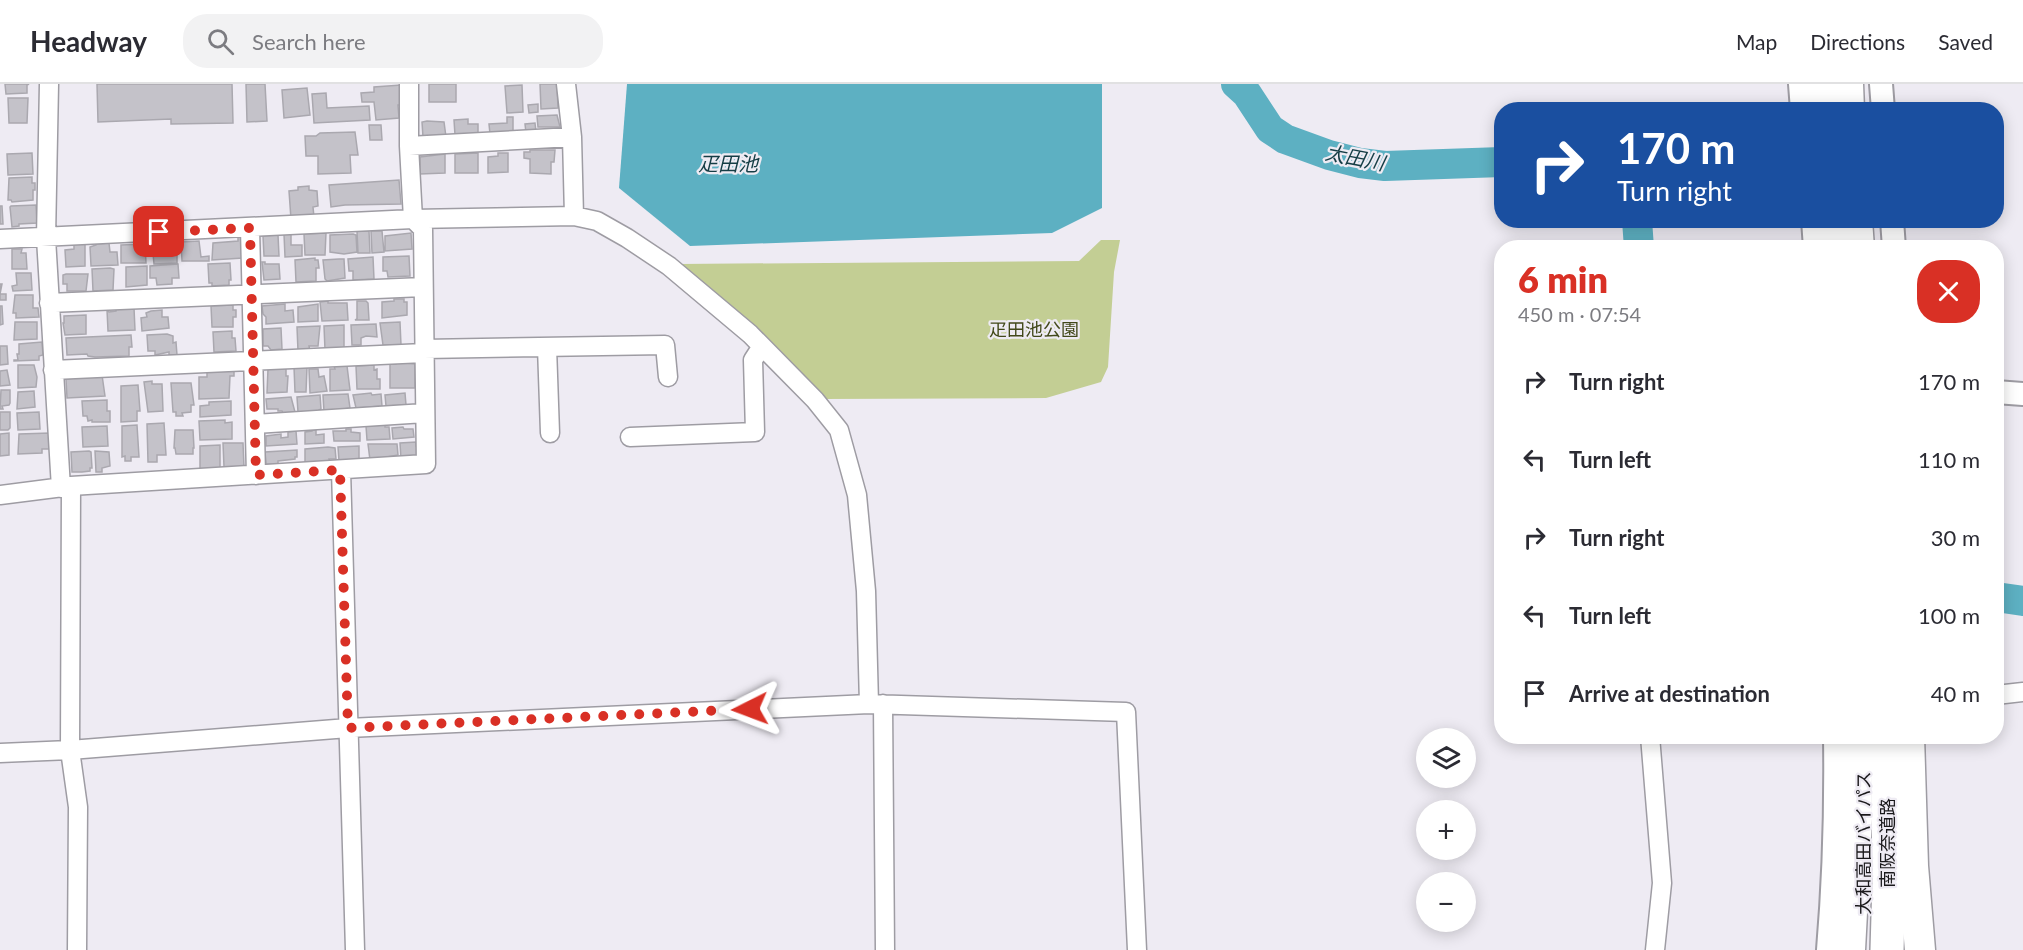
<!DOCTYPE html>
<meta charset="utf-8">
<style>
:root{--surface:#fff;--page:#f2f2f3;--text:#2b2b33;--muted:#7c7c81;--line:#e1e1e2;--accent:#d93025}
body{margin:0;font-family:Lato,"Noto Sans JP",sans-serif;background:var(--page);color:var(--text);height:100vh;display:flex;flex-direction:column;font-size:22px;white-space:nowrap}
*{box-sizing:border-box;margin:0}
p{font-size:20px;color:var(--muted)}
.icon{flex:none;width:33px;height:33px;fill:none;stroke:currentColor;stroke-width:2;stroke-linecap:round;stroke-linejoin:round}
.map{position:relative;flex:1;overflow:hidden}
.drawer{position:absolute;left:1494px;top:156px;width:510px;height:504px;display:flex;flex-direction:column;background:var(--surface);border-radius:24px;box-shadow:0 3px 15px #0003}
.drawer>*{flex:none}
.banner{position:absolute;left:1494px;top:18px;width:510px;height:126px;border-radius:24px;box-shadow:0 3px 15px #0003;background:#1a4fa0;color:#fff;overflow:hidden}
.buttons{position:absolute;left:1416px;top:644px;display:grid;gap:12px}
.buttons a{display:grid;place-items:center;width:60px;height:60px;border-radius:50%;background:var(--surface);box-shadow:0 3px 15px #0003;font-size:30px}
.pin{position:absolute;display:grid;place-items:center;width:51px;height:51px;color:#fff;margin:-26px;border-radius:12px;box-shadow:0 3px 9px #0006}
.me{position:absolute;width:66px;margin:-33px;rotate:267deg;stroke-linejoin:round;filter:drop-shadow(0 0 4px #0008)}
.turn{display:flex;align-items:center;gap:21px;height:126px;padding:0 24px;font-size:27px}
.turn .icon{width:78px;height:78px;stroke-width:2.5}
.turn b{display:block;font-size:42px;line-height:51px}
.round{display:grid;place-items:center;flex:none;width:63px;height:63px;border-radius:24px;background:var(--page)}
.summary{display:flex;align-items:center;justify-content:space-between;height:102px;padding:0 24px}
h1{font-size:36px;font-weight:800;line-height:45px;color:var(--accent)}
ul{padding:0;list-style:none}
li{display:flex;align-items:center;gap:18px;height:78px;padding:0 24px}
li div{flex:1}
li b{display:block;font-size:22px}
li em{font-style:normal}
header{display:flex;align-items:center;gap:36px;box-sizing:border-box;height:84px;padding:0 30px;background:var(--surface);border-bottom:2px solid var(--line)}
header strong{font-size:28px}
nav{display:flex;gap:33px;margin-inline-start:auto;font-size:21px}
.search{width:420px;height:54px;background:var(--page);display:flex;align-items:center;gap:15px;box-sizing:border-box;padding:0 21px;border-radius:24px;color:var(--muted);font-size:22px}
.map>svg:first-child{display:block}
.green{fill:#c3ce94}
.water{fill:#5db0c2}
.lines{fill:none;stroke-linecap:round;stroke-linejoin:round}
.river{stroke:#5db0c2;stroke-width:30}
.building{fill:#c4c2c9;stroke:#aaa8af;stroke-width:1.5}
.minor-casing{stroke:#9e9ca3;stroke-width:21}
.tertiary-casing{stroke:#9e9ca3;stroke-width:26}
.trunk-casing{stroke:#9e9ca3;stroke-width:33}
.motorway-casing{stroke:#9e9ca3;stroke-width:36}
.minor{stroke:#fff;stroke-width:18}
.tertiary{stroke:#fff;stroke-width:22}
.trunk{stroke:#fff;stroke-width:30}
.motorway{stroke:#fff;stroke-width:33}
.route{stroke:#d93025;stroke-width:10;stroke-dasharray:0 18}
.labels{text-anchor:middle;stroke-width:4.5;stroke-linejoin:round;paint-order:stroke}
.park-label{font-size:18px;fill:#42491a;stroke:#eeebf3}
.street-label{font-size:18px;fill:#1a191b;stroke:#eeebf3}
.water-label{font-size:20px;font-style:italic;fill:#153d45;stroke:#eeebf3}
</style>
<header>
<strong>Headway</strong>
<div class="search"><svg class="icon" aria-label="search" viewBox="0 0 24 24"><circle cx="10" cy="10" r="6"/><path d="M15 15l6 6"/></svg>Search here</div>
<nav><a>Map</a><a>Directions</a><a>Saved</a></nav>
</header>
<div class="map">
<svg width="2023" height="866" viewBox="0 0 2023 866">
<rect width="100%" height="100%" fill="#eeebf3"/>
<!-- green -->
<path class="green" d="M1101,156H1120L1114,188L1108,283L1101,298L1046,314L823,315L679,180L1079,177Z"/>
<!-- water -->
<path class="water" d="M627,0H1102V124L1052,149L690,162L619,104Z"/>
<g class="lines">
<!-- river -->
<path class="river" d="M1236,0L1247,10L1270,45L1285,55L1329,71L1360,79L1385,82L1502,78
M1637,136L1639,164
M1996,513L2023,517"/>
</g>
<!-- building -->
<path class="building" d="M5,0H29L27,1V9L6,10Z
M97,0H232L233,39L171,40V35L98,38Z
M246,0H265L267,37L247,38Z
M429,0H456V18H429Z
M540,0H557L558,24L541,25Z
M401,1V21H398L399,34L376,36L374,18H362L361,9L374,8V3Z
M522,1L523,28L507,29L505,2Z
M307,4L310,31L284,34L282,6Z
M326,9L327,24L369,22L370,36L314,39L312,10Z
M8,14H28L27,39H9Z
M538,20V28L529,29L528,21Z
M557,31L560,43H538L537,32Z
M507,33H513V49L490,50L489,40L507,39Z
M468,35V40H478V50L455,51L454,36Z
M427,37L444,38L446,53H423L422,38Z
M535,39L536,48L526,49L525,40Z
M369,41H381L382,56H370Z
M355,48L358,71H350L351,89L318,90V72H306L305,52H316L320,49Z
M530,66H555L554,78H551V90L530,89V75L524,74V68H530Z
M32,69L33,90L8,91L7,70Z
M478,69V89H455V70Z
M498,69H508V88L488,89V73L498,72Z
M445,70V89L420,90V73Z
M32,93V99H35V106H33V116L12,118L11,116H8L9,94Z
M399,96L401,120L345,121L331,123L329,101Z
M309,102V106L317,107L318,122L313,123L314,133L291,135L289,107L298,106V103Z
M36,121L37,139L19,140V142L12,143L10,123L11,122Z
M0,122H2L3,140H0Z
M357,147H369L370,169H358Z
M371,147H382L384,168L372,169Z
M326,149L325,171H305L304,150Z
M411,149L412,165L385,167V152Z
M284,150H291V161H302V172L285,173Z
M353,150L356,151L357,168L344,170L330,168V151Z
M278,151L279,172H264L263,152Z
M238,153H243V174L212,176L213,159L238,157Z
M169,156V167H177V179L154,180L152,159H159V157Z
M199,157L201,173L209,172V177H182L181,158Z
M85,159V182L66,183L65,166L74,165V160Z
M109,159L110,168H117L118,181L91,182L90,163L96,161V160Z
M145,160L146,179H121V161Z
M12,165H22L21,169H26L27,185H12Z
M409,172L410,192L388,193L387,187H383V173Z
M373,173L374,195L353,196V187H349L348,175Z
M315,174V176H318L319,184H316V197L296,198L295,176Z
M339,175H344L345,194L327,197L325,195L323,176Z
M262,178H265V180H279L280,195L264,196Z
M230,179L231,196H229V201L212,202V199H209L208,180Z
M178,180L179,194H172V200L157,201L156,194H150V182Z
M147,182V201L126,203V183Z
M110,184L114,185L113,206L93,207L92,185Z
M16,189H31L32,206L13,207L12,202L17,201Z
M66,190H88L86,207H67V200H63V191Z
M0,200H2L0,210H6V216H0Z
M15,211H33V224H38L39,233L16,234V229H13Z
M394,215H404V218H407V231L382,234V218L394,217Z
M328,217V219H347L348,236L322,237L320,218Z
M357,217H366L368,219L369,236H355L357,235Z
M285,220V227L293,226L294,238L266,240V233L263,230L262,222Z
M318,220V237L298,238V223Z
M233,221V226H236V233H233V243H212L211,222Z
M0,222H2L3,240L0,241Z
M134,224L135,246L108,247L107,226L109,228L116,227V225Z
M162,226V233H168L169,244L142,247L141,234L147,233L146,229L151,227Z
M86,231V250L65,251L63,239H64V232Z
M15,238H37V255L14,256Z
M400,238L401,261H383L380,239Z
M376,240L377,253L366,252L361,254V261H352L351,241Z
M344,241V265L325,266L324,242Z
M320,242L318,262H309L310,267H298L297,243Z
M281,244L282,265L271,266L268,262H263V245Z
M232,247V254H235L236,267L214,268L213,248Z
M167,250L173,252V259L176,258L177,271H169V268L155,271V267H148L147,251Z
M131,251L132,263H129V272L95,273L88,272L87,270L67,271L66,254Z
M42,258L43,271L39,272V276L14,277V276H18L17,270H19V260Z
M0,262H7L8,280L0,281Z
M396,278L415,280V304H390V280H396Z
M18,281H34L37,293L36,303L18,304Z
M374,281V286L377,285V295H380V305H357L356,282Z
M334,282H347L350,306L330,307V285H335Z
M294,283H307L306,308H295Z
M286,284V292H288L287,308L267,309L268,285Z
M309,285H318L319,293L324,292L327,307L310,309Z
M7,286L10,301L0,302V287Z
M207,286H234V292H230L229,314L199,315V293H207Z
M102,291L105,312L67,314L66,295Z
M152,297V300H162L163,327L148,328L144,298Z
M171,299H191L194,321H191V328L182,329L183,332H176V328H173Z
M138,301L140,327H137V337L121,338V302Z
M1,306H10V319L9,321L2,322L3,325H0Z
M34,307L35,323L17,325L18,308Z
M371,309L372,311L381,310L382,322L356,324L353,311Z
M405,309L406,321L386,322L385,311Z
M348,310L350,324L324,328L323,311Z
M320,311L321,325L319,326V328H298L297,313Z
M291,313L295,328L283,329L282,327H278V325H267L266,315Z
M107,316V327H110V338H92V336L88,337L87,332H83L82,317Z
M231,317V331L200,333V322L209,321V318Z
M0,328H10V344L8,346H0Z
M39,328L40,345L18,346L17,329Z
M225,336V339L232,338V355L200,356L199,337Z
M164,339L166,371H157V378H148L147,340Z
M137,341L139,373H131V377H125V372L122,373V342Z
M385,341V343H389L390,355L367,356L366,342Z
M107,342L108,362L83,363L82,343Z
M403,343L404,345H413L414,353L393,355L392,344Z
M346,345H351V348L360,349V357H334L333,347H346Z
M175,346H193L194,364H193V370H176L175,364H174Z
M312,346H316V351L324,350V359L305,360V348L312,347Z
M296,347L297,360L266,362V352L281,350V354L288,353V348Z
M9,349V371L0,372V350Z
M50,349L51,365H42V369L18,370L19,350Z
M416,358V362H418L417,372L401,375L400,359Z
M223,359H243L244,383L227,385V383H224Z
M368,360H397L398,371L370,376Z
M220,361V385L200,387V362Z
M359,362V377H339L338,363Z
M328,363L335,364L336,375H329L330,380L305,381V365Z
M297,366V373H295V375L278,377V381L266,380L265,368Z
M89,367L91,368L92,384H90V387L82,388H72L71,368Z
M95,367L109,368L110,382L102,384V388H96Z"/>
<g class="lines">
<!-- minor casing -->
<g class="minor-casing">
<path id="minor" d="M49,0L46,154L61,404
M409,0V62L413,135L574,132L597,137L627,154L669,182L750,250L815,316L839,346L857,411L866,507L869,620
M566,0L572,53L574,132
M409,62L572,53
M250,144L256,391
M0,155L413,135L423,145L426,380L71,402L0,411
M49,219L423,203
M547,263L550,349
M424,265L665,261L668,293
M53,286L424,269
M255,340L425,329
M630,353L755,348L753,276L762,262
M341,386L355,866
M71,402L70,666L78,723L77,866
M1996,611L2023,608
M883,620L885,866
M1650,652L1662,799L1655,866
M0,669L70,666L348,644L869,620L1126,628L1137,866"/>
</g>
<!-- tertiary casing -->
<g class="tertiary-casing">
<path id="tertiary" d="M1800,0L1802,26
M1881,0L1883,26
M1813,136L1815,164
M1892,136L1894,164
M1996,308L2023,310
M1828,866C1834,795 1836,724 1835,652"/>
</g>
<!-- trunk casing -->
<g class="trunk-casing">
<path id="trunk" d="M1825,0L1827,26
M1848,0L1849,26
M1833,136L1835,164
M1857,136L1859,164
M1909,652L1913,782L1920,866
M1850,866L1857,734L1856,652"/>
</g>
<!-- motorway casing -->
<g class="motorway-casing">
<path id="motorway" d="M1887,652L1889,797L1887,866"/>
</g>
<!-- minor -->
<use href="#minor" class="minor"/>
<!-- tertiary -->
<use href="#tertiary" class="tertiary"/>
<!-- trunk -->
<use href="#trunk" class="trunk"/>
<!-- motorway -->
<use href="#motorway" class="motorway"/>
</g>
<g class="lines">
<!-- route -->
<path class="route" d="M159,148L250,144L256,391L340,386L348,644L750,625"/>
</g>
<g class="labels">
<!-- park labels -->
<g class="park-label">
<text x="1034" y="252">疋田池公園</text>
</g>
<!-- street labels -->
<g class="street-label">
<text transform="translate(1864 759) rotate(-90)" y="6">大和高田バイパス</text>
<text transform="translate(1888 759) rotate(-90)" y="6">南阪奈道路</text>
</g>
<!-- water labels -->
<g class="water-label">
<text transform="translate(1355 74) rotate(11)" y="7">太田川</text>
<text x="728" y="87">疋田池</text>
</g>
</g>
</svg>
<div class="buttons">
<a><svg class="icon" aria-label="layers" viewBox="0 0 24 24"><path d="M12 4l9 5-9 5-9-5zM3 14l9 5 9-5"/></svg></a>
<a>+</a>
<a>−</a>
</div>
<div class="pin" style="left:159px;top:148px;background:#d93025"><svg class="icon" aria-label="arrive" viewBox="0 0 24 24"><path d="M6 21V4h12l-3 4 3 4H6"/></svg></div>
<svg class="me" style="left:750px;top:625px" viewBox="-20 -20 40 40"><path d="M0-17L14 15 0 8-14 15z" fill="#d93025" stroke="#fff" stroke-width="4"/></svg>
<div class="banner">
<div class="turn"><svg class="icon" aria-label="right" viewBox="0 0 24 24"><path d="M7 20v-9h11M14 6l5 5-5 5"/></svg><div><b>170 m</b>Turn right</div></div>
</div>
<section class="drawer">
<div class="summary"><div><h1>6 min</h1><p>450 m · 07:54</p></div><a class="round" style="background:#d93025;color:#fff"><svg class="icon" aria-label="close" viewBox="0 0 24 24"><path d="M6 6l12 12M18 6L6 18"/></svg></a></div>
<ul>
<li><svg class="icon" aria-label="right" viewBox="0 0 24 24"><path d="M7 20v-9h11M14 6l5 5-5 5"/></svg><div><b>Turn right</b></div><em>170 m</em></li>
<li><svg class="icon" aria-label="left" viewBox="0 0 24 24"><path d="M17 20v-9H6M10 6l-5 5 5 5"/></svg><div><b>Turn left</b></div><em>110 m</em></li>
<li><svg class="icon" aria-label="right" viewBox="0 0 24 24"><path d="M7 20v-9h11M14 6l5 5-5 5"/></svg><div><b>Turn right</b></div><em>30 m</em></li>
<li><svg class="icon" aria-label="left" viewBox="0 0 24 24"><path d="M17 20v-9H6M10 6l-5 5 5 5"/></svg><div><b>Turn left</b></div><em>100 m</em></li>
<li><svg class="icon" aria-label="arrive" viewBox="0 0 24 24"><path d="M6 21V4h12l-3 4 3 4H6"/></svg><div><b>Arrive at destination</b></div><em>40 m</em></li>
</ul>
</section>
</div>
